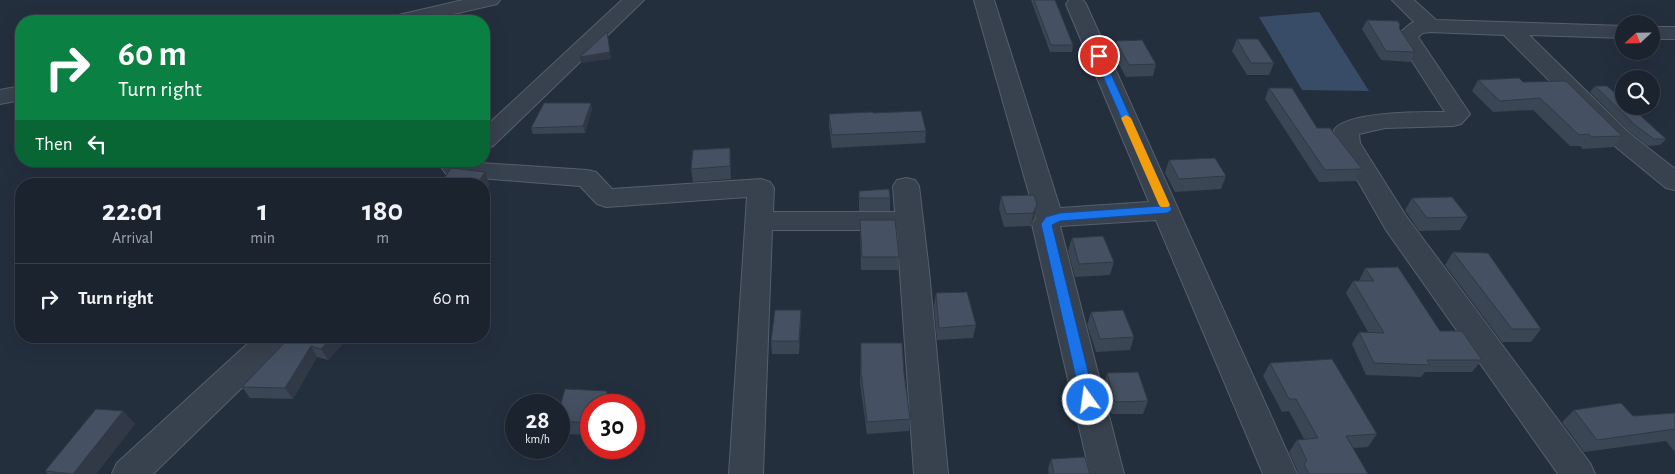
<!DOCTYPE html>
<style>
:root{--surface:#1b232e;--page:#282f3a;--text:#f1f3f6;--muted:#a0a4aa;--line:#39404a}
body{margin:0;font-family:"Alegreya Sans",sans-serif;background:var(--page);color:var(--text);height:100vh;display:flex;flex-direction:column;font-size:19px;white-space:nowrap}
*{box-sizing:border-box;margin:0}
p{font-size:16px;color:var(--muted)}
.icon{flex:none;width:28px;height:28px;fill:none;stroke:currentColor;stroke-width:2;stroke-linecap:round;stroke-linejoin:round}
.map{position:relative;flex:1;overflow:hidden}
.details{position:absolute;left:15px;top:178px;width:475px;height:165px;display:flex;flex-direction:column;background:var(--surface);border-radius:20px;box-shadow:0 5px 20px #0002,0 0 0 1px var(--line)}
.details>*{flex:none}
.hud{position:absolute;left:15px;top:15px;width:475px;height:152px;border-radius:20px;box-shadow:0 5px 20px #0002,0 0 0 1px var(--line);background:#0b8043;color:#fff;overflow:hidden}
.needle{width:32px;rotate:248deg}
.fabs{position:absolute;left:1615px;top:15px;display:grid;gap:10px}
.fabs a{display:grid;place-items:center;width:45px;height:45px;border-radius:50%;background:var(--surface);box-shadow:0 5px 20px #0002,0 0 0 1px var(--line);font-size:25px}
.speed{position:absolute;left:505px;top:394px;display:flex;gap:10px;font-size:25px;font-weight:700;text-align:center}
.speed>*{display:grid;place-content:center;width:65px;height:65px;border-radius:50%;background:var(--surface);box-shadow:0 5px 20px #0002,0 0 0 1px var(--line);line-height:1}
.speed small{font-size:12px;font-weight:400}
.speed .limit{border:8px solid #d22;background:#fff;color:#111}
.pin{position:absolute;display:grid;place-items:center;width:42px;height:42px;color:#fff;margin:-21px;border:2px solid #fff;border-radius:50%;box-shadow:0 1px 5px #0007}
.me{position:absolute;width:55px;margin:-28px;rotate:346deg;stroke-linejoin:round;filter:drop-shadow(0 0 4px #0008)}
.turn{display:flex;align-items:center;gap:18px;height:105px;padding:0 20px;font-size:22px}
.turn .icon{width:65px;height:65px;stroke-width:2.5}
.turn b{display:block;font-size:35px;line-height:42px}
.then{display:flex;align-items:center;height:48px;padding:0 20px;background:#0003;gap:10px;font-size:19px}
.eta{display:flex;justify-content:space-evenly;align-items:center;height:85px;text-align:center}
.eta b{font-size:30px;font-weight:700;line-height:35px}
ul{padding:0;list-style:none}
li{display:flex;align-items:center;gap:15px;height:70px;padding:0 20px;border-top:1px solid var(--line)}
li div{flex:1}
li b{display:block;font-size:19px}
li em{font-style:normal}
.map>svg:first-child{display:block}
.water{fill:#394c67}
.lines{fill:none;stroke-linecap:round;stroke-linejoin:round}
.minor-casing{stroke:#565f6c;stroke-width:2}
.minor{fill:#38414e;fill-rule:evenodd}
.wall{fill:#3b4654}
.shaded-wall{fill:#303945}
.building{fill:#455162;stroke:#303945}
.route{fill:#1a73e8;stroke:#114b97}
.slow{fill:#f59e0b}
</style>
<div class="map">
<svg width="1675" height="474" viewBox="0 0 1675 474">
<rect width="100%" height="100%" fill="#242f3e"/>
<!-- water -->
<path class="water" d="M1319,12L1369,91L1302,90L1259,17Z"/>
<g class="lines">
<!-- minor casing -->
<g class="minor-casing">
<path id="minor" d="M463,0H500L497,4L423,21H387L390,17Z
M622,0H644L493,146L484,149V128Z
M974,0H994L1060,208L1149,202L1066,4L1069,0H1083L1086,4L1297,474H1263L1156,220L1060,226L1124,474H1090L1032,224L1036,218Z
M1392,0H1414L1436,20L1624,26V38L1529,35L1629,133L1675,169V190L1666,188L1611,143L1504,35L1430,32L1423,33L1418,37L1470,114L1461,124L1453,126L1385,128L1359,134L1360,143L1406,216L1590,463L1595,474H1558L1386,230L1336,143L1334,130C1347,111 1422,112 1445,112L1396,36L1410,24L1414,22Z
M1651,27H1675V39H1651Z
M21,86V100L0,104V90Z
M450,161L587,170L596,172L612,189L761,179L770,182L774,188L773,212H895L893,186L897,180L906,178L915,180L919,186L929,271L948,474H914L897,230H772L763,474H729L747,197L606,207L597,204L580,186L455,176L446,174L442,168L446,162Z
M256,336H291L287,344L153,474H112L117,463Z"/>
</g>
<!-- minor -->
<use href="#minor" class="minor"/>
</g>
<!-- wall -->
<path class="wall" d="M1031,0H1055L1073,45L1072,52H1050Z
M1367,20L1399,28L1415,52L1410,62L1381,60L1362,29Z
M1237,39L1274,63L1269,75H1247L1232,51Z
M1116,41L1156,64L1153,76L1126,77L1113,54Z
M1478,80L1523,82L1622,136L1613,147L1583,149L1580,146H1570L1533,110L1493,112L1472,91Z
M1595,86L1666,139L1660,145L1648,146L1630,132L1590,92Z
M1269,88L1317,128L1362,169L1356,181L1319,182L1265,99Z
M592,109L585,133L533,134L531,128Z
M829,114L926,131L925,143L832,148L829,126Z
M731,160V179L693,182L691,169Z
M1169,160L1226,176L1221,189L1175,192L1165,173Z
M859,191L890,198V211H859Z
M1001,196L1037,205L1034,218L1031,226L1004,227L999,209Z
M1412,198L1468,217L1460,230L1419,231L1405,210Z
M860,220L899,257L898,270H861Z
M1072,238L1114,262L1110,275L1075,277L1068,251Z
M1453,252L1541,329L1531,342H1502L1445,265Z
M1365,268L1440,331L1482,360L1472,372H1425L1421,377L1366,375L1352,344L1359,332H1368L1346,293L1353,281H1359Z
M936,293L976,325L973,338L937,340L934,306Z
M1091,312L1134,337L1130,350L1096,352L1087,325Z
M801,323L799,354H772L771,341Z
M291,336H350L328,360L317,357L293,399L250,398L242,387Z
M861,343L904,373L910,419L909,431L867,434L860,384Z
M1270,363L1377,434L1368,447L1353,448L1368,474H1297L1298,472L1289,452L1297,440L1304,439L1289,411L1282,412L1263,376Z
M1107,373L1148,401L1143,414H1111L1103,386Z
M607,391L610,405H591V435L560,434L559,431V410Z
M1574,410L1633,416L1675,413V452L1666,441L1584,452L1562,422Z
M123,411L135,424L96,474H48L45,471Z
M1051,459L1090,474H1049L1048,469Z"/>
<!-- shaded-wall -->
<path class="shaded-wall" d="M607,32L611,59L581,63L580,57Z
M591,103L592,109L585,133L583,126Z
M730,148L731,160V179L730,166Z
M485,172L490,185L484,194V184H477Z
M1037,205L1034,218L1031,226L1033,213Z
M801,310V323L799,354V341Z
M333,336H350L328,360L321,349Z
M311,346L317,357L293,399L285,388Z
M607,391L610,405H603Z
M123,411L135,424L96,474H73Z"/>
<!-- building -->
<path class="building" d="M1034,0H1055L1073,45H1051Z
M1367,20L1398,21L1400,25L1399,28L1415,52L1386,51Z
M607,32L610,52L580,57Z
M1237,39H1258L1274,63H1251Z
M1142,40L1156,64L1129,65L1116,41Z
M1519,78L1523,82L1566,81L1622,136L1592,137L1589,134L1579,135L1540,98L1500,101L1478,80Z
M1595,86H1607L1624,101V106H1630L1666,139H1654L1635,125Z
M1269,88H1292L1317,128H1330L1362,169L1325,170Z
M544,103H591L583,126L531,128Z
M921,111L926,131L832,135L829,114L873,112V113Z
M730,148V166L691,169L693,150Z
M1215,158L1226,176L1179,179L1169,160Z
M451,168L485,172L477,184H441Z
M889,189L890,198H859V191Z
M1034,195L1037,205L1033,213L1006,214L1001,196Z
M1452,197L1468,217L1427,218L1412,198Z
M860,220H895L899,257H862Z
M1103,236L1114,262L1079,264L1072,238Z
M1453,252L1488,253L1541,329H1512Z
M1398,267L1440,331H1462L1482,360H1427L1430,365L1374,363L1359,332L1384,333L1353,281H1374L1365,268Z
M967,292L976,325L939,328L936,293Z
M775,310H801L799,341H771Z
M1123,310L1134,337L1100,339L1091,312Z
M291,336H333L321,349L311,346L285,388L242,387Z
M861,343H902L904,373L910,419L867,422L861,372Z
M1332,359L1377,434L1346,436L1368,474H1309L1304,464L1307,461L1297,440L1318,438L1296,399H1289L1270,363Z
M1138,372L1148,401L1115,402L1107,373Z
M565,389L607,391L603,405H591V423L559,421V410Z
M1621,403L1633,416L1675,413V429L1597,440L1574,410Z
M96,409L123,411L73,474L45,471Z
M1085,457L1090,474H1054L1051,459Z"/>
<!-- route -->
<path class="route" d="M1099,53L1103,56L1172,210L1167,213L1060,221L1052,225L1095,400L1093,404L1088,405L1083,404L1081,400L1041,224L1046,217L1060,213L1160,206L1094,56Z"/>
<!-- slow -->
<path class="slow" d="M1126,115L1131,118L1170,205L1168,207H1161L1159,205L1121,118Z"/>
</svg>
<div class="fabs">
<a><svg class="needle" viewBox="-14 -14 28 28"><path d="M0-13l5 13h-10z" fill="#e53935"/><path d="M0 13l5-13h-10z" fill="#a0a4aa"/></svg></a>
<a><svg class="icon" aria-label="search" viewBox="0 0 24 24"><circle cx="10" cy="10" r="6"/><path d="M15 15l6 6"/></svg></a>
</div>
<div class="speed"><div>28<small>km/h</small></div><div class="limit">30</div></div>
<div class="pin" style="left:1099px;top:56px;background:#d93025"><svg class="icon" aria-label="arrive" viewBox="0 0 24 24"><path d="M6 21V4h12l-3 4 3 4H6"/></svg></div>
<svg class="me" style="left:1088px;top:400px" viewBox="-20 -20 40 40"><circle r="17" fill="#1a73e8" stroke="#fff" stroke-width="3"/><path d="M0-11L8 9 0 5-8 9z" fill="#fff"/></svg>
<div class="hud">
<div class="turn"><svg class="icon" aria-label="right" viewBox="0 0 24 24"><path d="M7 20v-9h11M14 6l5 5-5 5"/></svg><div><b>60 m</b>Turn right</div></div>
<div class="then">Then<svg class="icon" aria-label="left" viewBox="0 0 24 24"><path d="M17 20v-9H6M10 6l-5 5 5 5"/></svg></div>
</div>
<section class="details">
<div class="eta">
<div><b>22:01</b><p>Arrival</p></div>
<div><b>1</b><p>min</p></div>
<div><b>180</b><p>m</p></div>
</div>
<ul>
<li><svg class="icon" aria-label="right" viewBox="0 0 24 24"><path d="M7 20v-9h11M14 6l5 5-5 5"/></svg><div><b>Turn right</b></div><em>60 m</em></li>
</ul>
</section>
</div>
